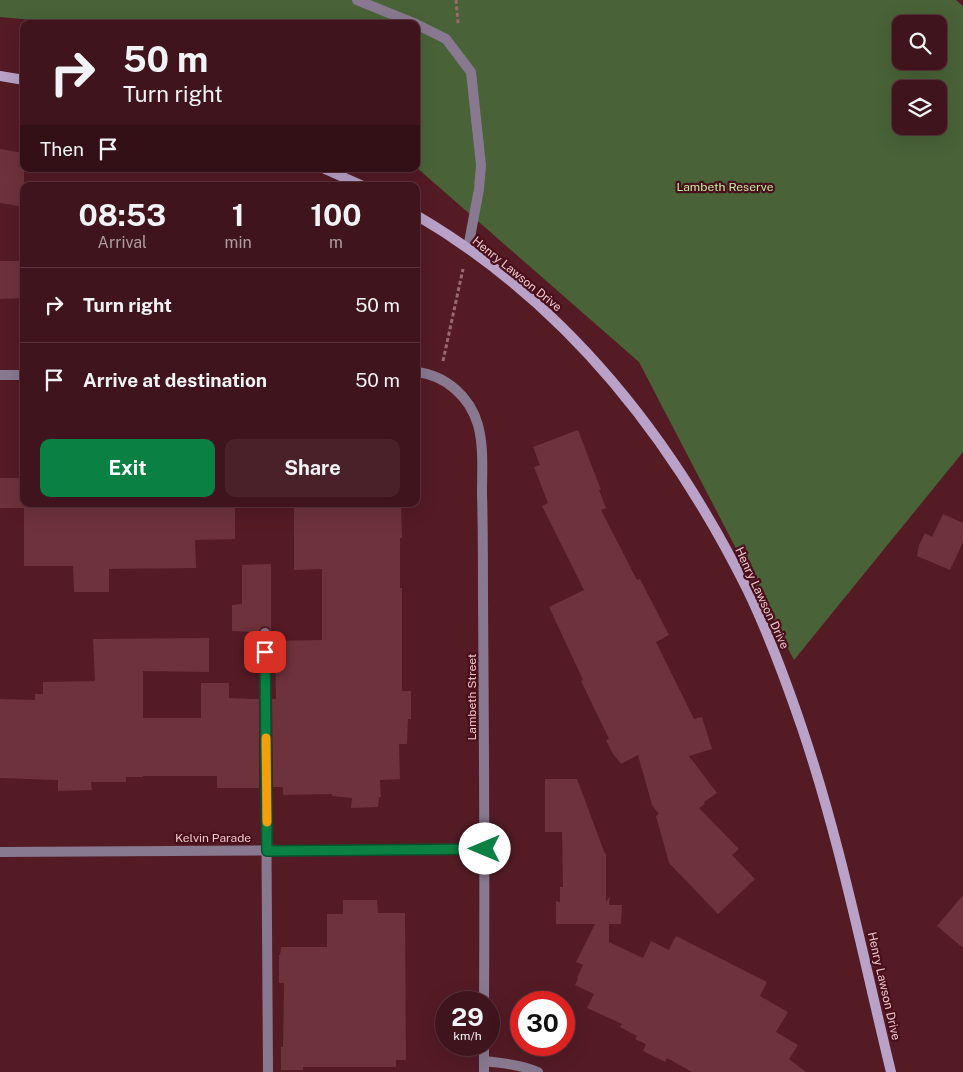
<!DOCTYPE html>
<style>
:root{--surface:#3f141c;--page:#4a2129;--text:#f1f3f6;--muted:#ad9ea3;--line:#58333b;--accent:#0b8043}
body{margin:0;font-family:"Public Sans",sans-serif;background:var(--page);color:var(--text);height:100vh;display:flex;flex-direction:column;font-size:19px;white-space:nowrap}
*{box-sizing:border-box;margin:0}
p{font-size:16px;color:var(--muted)}
.icon{flex:none;width:28px;height:28px;fill:none;stroke:currentColor;stroke-width:2;stroke-linecap:round;stroke-linejoin:round}
.map{position:relative;flex:1;overflow:hidden}
.side{position:absolute;left:20px;top:182px;width:400px;height:325px;display:flex;flex-direction:column;background:var(--surface);border-radius:10px;box-shadow:0 5px 20px #0002,0 0 0 1px var(--line)}
.side>*{flex:none}
.guide{position:absolute;left:20px;top:20px;width:400px;height:152px;border-radius:10px;box-shadow:0 5px 20px #0002,0 0 0 1px var(--line);background:#3f141c;color:var(--text);overflow:hidden}
.controls{position:absolute;left:892px;top:15px;display:grid;gap:10px}
.controls a{display:grid;place-items:center;width:55px;height:55px;border-radius:10px;background:var(--surface);box-shadow:0 5px 20px #0002,0 0 0 1px var(--line);font-size:25px}
.speed{position:absolute;left:435px;top:991px;display:flex;gap:10px;font-size:25px;font-weight:700;text-align:center}
.speed>*{display:grid;place-content:center;width:65px;height:65px;border-radius:50%;background:var(--surface);box-shadow:0 5px 20px #0002,0 0 0 1px var(--line);line-height:1}
.speed small{font-size:12px;font-weight:400}
.speed .limit{border:8px solid #d22;background:#fff;color:#111}
.pin{position:absolute;display:grid;place-items:center;width:42px;height:42px;color:#fff;margin:-21px;border-radius:10px;box-shadow:0 2px 8px #0006}
.me{position:absolute;width:55px;margin:-28px;rotate:270deg;stroke-linejoin:round;filter:drop-shadow(0 0 4px #0008)}
.turn{display:flex;align-items:center;gap:18px;height:105px;padding:0 20px;font-size:22px}
.turn .icon{width:65px;height:65px;stroke-width:2.5}
.turn b{display:block;font-size:35px;line-height:42px}
.then{display:flex;align-items:center;height:48px;padding:0 20px;background:#0003;gap:10px;font-size:19px}
.eta{display:flex;justify-content:space-evenly;align-items:center;height:85px;text-align:center}
.eta b{font-size:30px;font-weight:700;line-height:35px}
.button{display:flex;gap:10px;margin-top:auto;padding:10px 20px}
.button a{flex:1;height:58px;border-radius:10px;background:var(--accent);color:#fff;font-size:20px;font-weight:700;line-height:58px;text-align:center}
.button a+a{background:var(--page);color:var(--text)}
ul{padding:0;list-style:none}
li{display:flex;align-items:center;gap:15px;height:75px;padding:0 20px;border-top:1px solid var(--line)}
li div{flex:1}
li b{display:block;font-size:19px}
li em{font-style:normal}
.map>svg:first-child{display:block}
.green{fill:#496237;fill-rule:evenodd}
.building{fill:#6d323b}
.lines{fill:none;stroke-linecap:round;stroke-linejoin:round}
.path{stroke:#996970;stroke-width:3;stroke-dasharray:4 2.5;stroke-linecap:butt}
.lane{stroke:#887991;stroke-width:10}
.street{stroke:#887991;stroke-width:10}
.secondary{stroke:#b9a1c7;stroke-width:10}
.route-casing{stroke:#07532c;stroke-width:12}
.route{stroke:#0b8043;stroke-width:9}
.slow{stroke:#f59e0b;stroke-width:9}
.labels{text-anchor:middle;stroke-width:4.5;stroke-linejoin:round;paint-order:stroke}
.park-label{font-size:12px;fill:#c3f1a2;stroke:#490f1b}
.street-label{font-size:12px;fill:#edc8cb;stroke:#490f1b}
</style>
<div class="map">
<svg width="963" height="1072" viewBox="0 0 963 1072">
<rect width="100%" height="100%" fill="#541b25"/>
<!-- green -->
<path class="green" d="M0,0H956L963,6V452L794,660L639,362L416,167V24H44L34,20L0,17ZM901,24H939V61H901ZM901,89H939V126H901Z"/>
<!-- building -->
<path class="building" d="M0,149L24,153V207L0,203Z
M0,261H24V298L0,299Z
M578,430L601,490H599L606,508L601,510L637,580L640,579L669,635L656,642L694,719L702,717L712,749L689,756L717,793L704,802L705,804L699,808L739,849L732,855L755,879L718,914L669,863L656,816L659,814L652,805L638,755L621,764L613,754L606,740L609,739L581,681L583,680L549,607L584,590L542,506L548,503L534,467L540,465L533,447Z
M0,478H24V508H0Z
M24,504H235V539L195,540L196,568L109,569V592H74L73,566H24Z
M294,504H401L402,538H400V588H402V691H411V719H408L407,744H399L400,779L380,780L381,797H379L378,807L351,808L352,798L332,796V794L283,795V787H273L272,699H276L275,641L320,640H322V569L294,570Z
M943,514L963,523V542L950,570L917,556L919,545L925,533L932,537Z
M271,564V631L269,627L264,626L261,627L258,632L232,631V605L242,604V565Z
M209,638V672L143,671V718H201V683H229V698L259,699V788H217V776H143V777H126V782H91L92,790L58,791V780L0,778V699L35,700V694H43V682L95,681L93,639Z
M545,779H577L605,854L606,853V902L610,896L609,905H622L621,924H609V942L643,958L651,941L669,950L676,936L767,982L760,996L788,1012L776,1032L798,1045L789,1059L806,1072H692L667,1058L665,1062L643,1051L646,1044L635,1039L637,1036L620,1027L622,1024L587,1008L594,994L575,985L578,979L577,978L583,965L576,962L595,924H556V901L560,902V887H563L562,832H545Z
M963,895V948L937,926Z
M343,900H377L378,913H405L406,1060H396V1067H303V1070H281V1047H283L284,983H279V955H280L281,947H327V914H343Z"/>
<g class="lines">
<!-- path -->
<path class="path" d="M456,0L458,23
M443,361L463,269"/>
<!-- lane -->
<path class="lane" d="M357,0L416,24
M416,24L446,39L471,72L481,165L479,189L468,248
M265,633L268,1072"/>
<!-- street -->
<path class="street" d="M416,372C446,375 470,397 478,425C484,447 482,471 482,493C483,528 483,564 483,599C484,733 485,868 484,1002
M0,375H24
M0,852L485,849
M484,1061C503,1063 521,1065 538,1072
M484,1072V1045"/>
<!-- secondary -->
<path class="secondary" d="M0,76L24,80
M325,169L363,186
M416,215C565,302 672,438 748,591C769,635 786,681 802,728C840,840 863,957 891,1072"/>
</g>
<g class="lines">
<!-- route casing -->
<g class="route-casing">
<path id="route" d="M265,652L267,851L485,849"/>
</g>
<!-- route -->
<use href="#route" class="route"/>
<!-- slow -->
<path class="slow" d="M266,738L267,822"/>
</g>
<g class="labels">
<!-- park labels -->
<g class="park-label">
<text x="725" y="191">Lambeth Reserve</text>
</g>
<!-- street labels -->
<g class="street-label">
<text transform="translate(517 274) rotate(39)" y="4">Henry Lawson Drive</text>
<text transform="translate(762 598) rotate(65)" y="4">Henry Lawson Drive</text>
<text transform="translate(472 697) rotate(-90)" y="4">Lambeth Street</text>
<text x="213" y="842">Kelvin Parade</text>
<text transform="translate(884 986) rotate(77)" y="4">Henry Lawson Drive</text>
</g>
</g>
</svg>
<div class="controls">
<a><svg class="icon" aria-label="search" viewBox="0 0 24 24"><circle cx="10" cy="10" r="6"/><path d="M15 15l6 6"/></svg></a>
<a><svg class="icon" aria-label="layers" viewBox="0 0 24 24"><path d="M12 4l9 5-9 5-9-5zM3 14l9 5 9-5"/></svg></a>
</div>
<div class="speed"><div>29<small>km/h</small></div><div class="limit">30</div></div>
<div class="pin" style="left:265px;top:652px;background:#d93025"><svg class="icon" aria-label="arrive" viewBox="0 0 24 24"><path d="M6 21V4h12l-3 4 3 4H6"/></svg></div>
<svg class="me" style="left:485px;top:849px" viewBox="-20 -20 40 40"><circle r="19" fill="#fff"/><path d="M0-13L10 11 0 6-10 11z" fill="#0b8043"/></svg>
<div class="guide">
<div class="turn"><svg class="icon" aria-label="right" viewBox="0 0 24 24"><path d="M7 20v-9h11M14 6l5 5-5 5"/></svg><div><b>50 m</b>Turn right</div></div>
<div class="then">Then<svg class="icon" aria-label="arrive" viewBox="0 0 24 24"><path d="M6 21V4h12l-3 4 3 4H6"/></svg></div>
</div>
<section class="side">
<div class="eta">
<div><b>08:53</b><p>Arrival</p></div>
<div><b>1</b><p>min</p></div>
<div><b>100</b><p>m</p></div>
</div>
<ul>
<li><svg class="icon" aria-label="right" viewBox="0 0 24 24"><path d="M7 20v-9h11M14 6l5 5-5 5"/></svg><div><b>Turn right</b></div><em>50 m</em></li>
<li><svg class="icon" aria-label="arrive" viewBox="0 0 24 24"><path d="M6 21V4h12l-3 4 3 4H6"/></svg><div><b>Arrive at destination</b></div><em>50 m</em></li>
</ul>
<div class="button"><a>Exit</a><a>Share</a></div>
</section>
</div>
